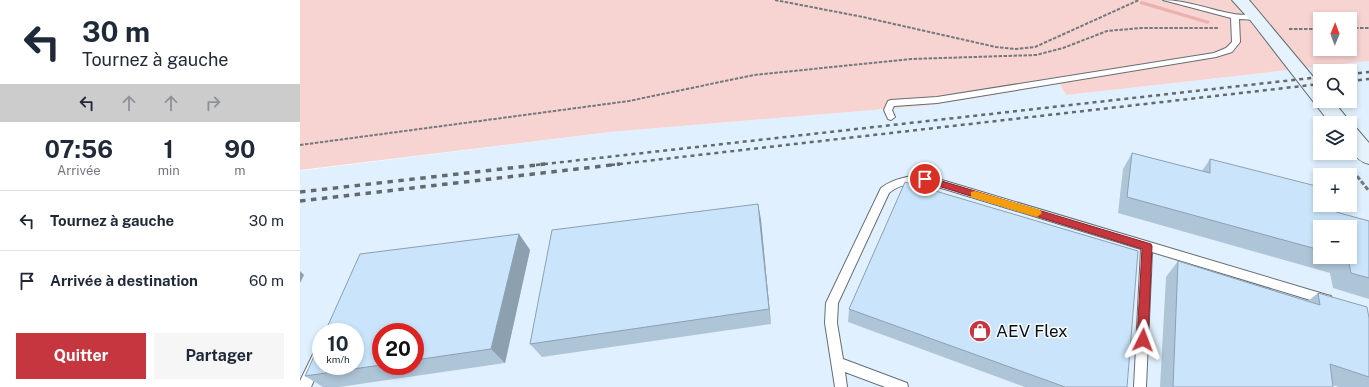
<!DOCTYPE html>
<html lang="fr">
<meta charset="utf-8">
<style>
:root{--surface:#fff;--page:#f6f6f7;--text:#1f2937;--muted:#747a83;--line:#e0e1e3;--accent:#c6363e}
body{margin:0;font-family:"Public Sans",sans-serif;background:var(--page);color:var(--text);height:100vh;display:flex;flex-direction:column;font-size:15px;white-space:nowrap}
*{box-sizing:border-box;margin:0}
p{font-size:13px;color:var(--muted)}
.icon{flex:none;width:22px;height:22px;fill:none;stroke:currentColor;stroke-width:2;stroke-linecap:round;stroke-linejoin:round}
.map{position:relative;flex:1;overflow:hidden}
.details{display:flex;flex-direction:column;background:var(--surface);width:300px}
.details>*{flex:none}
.top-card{background:#fff;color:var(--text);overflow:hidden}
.needle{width:26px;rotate:1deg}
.buttons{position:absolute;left:1013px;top:12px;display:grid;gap:8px}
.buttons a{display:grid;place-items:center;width:44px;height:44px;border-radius:0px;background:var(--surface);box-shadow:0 2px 6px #0003;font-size:20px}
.speed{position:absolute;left:12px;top:323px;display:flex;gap:8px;font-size:20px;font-weight:700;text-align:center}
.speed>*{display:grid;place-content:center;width:52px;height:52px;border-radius:50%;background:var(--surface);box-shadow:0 2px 6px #0003;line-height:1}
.speed small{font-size:10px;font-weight:400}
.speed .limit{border:6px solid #d22;background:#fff;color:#111}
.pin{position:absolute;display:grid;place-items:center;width:34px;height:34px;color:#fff;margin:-17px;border:2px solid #fff;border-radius:50%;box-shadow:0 1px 4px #0007}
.me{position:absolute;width:44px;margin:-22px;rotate:3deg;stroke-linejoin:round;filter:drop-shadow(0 0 3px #0008)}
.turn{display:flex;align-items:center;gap:14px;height:84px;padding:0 16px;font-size:18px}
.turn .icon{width:52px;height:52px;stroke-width:2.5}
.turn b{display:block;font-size:28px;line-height:34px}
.lanes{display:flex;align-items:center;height:38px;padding:0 16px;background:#0003;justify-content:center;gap:20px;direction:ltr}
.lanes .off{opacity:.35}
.eta{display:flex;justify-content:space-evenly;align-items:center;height:68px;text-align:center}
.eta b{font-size:24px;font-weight:700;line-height:28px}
.cta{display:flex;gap:8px;margin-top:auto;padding:8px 16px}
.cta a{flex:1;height:46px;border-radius:0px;background:var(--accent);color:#fff;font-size:16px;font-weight:700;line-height:46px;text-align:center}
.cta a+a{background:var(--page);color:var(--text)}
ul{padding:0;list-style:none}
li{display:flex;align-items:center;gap:12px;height:60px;padding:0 16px;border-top:1px solid var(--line)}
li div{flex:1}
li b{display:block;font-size:15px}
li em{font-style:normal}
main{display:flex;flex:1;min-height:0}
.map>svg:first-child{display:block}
.built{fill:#e0f0fe;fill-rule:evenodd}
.green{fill:#f7d3d1;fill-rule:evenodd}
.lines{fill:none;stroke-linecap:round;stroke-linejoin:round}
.stream{fill:#ebb1ae;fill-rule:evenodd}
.lane-casing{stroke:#656e74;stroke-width:2}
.secondary-casing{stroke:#656e74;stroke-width:2}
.path-far1{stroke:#74797c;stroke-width:2;stroke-dasharray:3.5 1.5;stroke-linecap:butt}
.path{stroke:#74797c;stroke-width:3;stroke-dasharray:4.5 2;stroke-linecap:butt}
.lane{fill:#fff;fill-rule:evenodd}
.secondary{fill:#e6f3fc;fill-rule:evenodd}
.rail-far1{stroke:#64696c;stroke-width:2.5;stroke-dasharray:4 4;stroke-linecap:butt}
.rail{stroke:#64696c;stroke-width:3.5;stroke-dasharray:5.5 5.5;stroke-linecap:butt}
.wall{fill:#aec5d8;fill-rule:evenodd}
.shaded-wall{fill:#8da0b0}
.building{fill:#cae5fb;stroke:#8da0b0}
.route{fill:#c6363e;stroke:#812328}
.slow{fill:#f59e0b}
.labels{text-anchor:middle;stroke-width:3;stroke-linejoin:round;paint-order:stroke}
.near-poi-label{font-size:17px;fill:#0a0e10;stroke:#f4faff;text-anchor:start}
</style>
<main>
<section class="details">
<div class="top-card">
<div class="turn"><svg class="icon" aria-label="left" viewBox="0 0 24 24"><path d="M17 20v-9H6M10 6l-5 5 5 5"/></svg><div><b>30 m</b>Tournez à gauche</div></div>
<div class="lanes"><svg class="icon" aria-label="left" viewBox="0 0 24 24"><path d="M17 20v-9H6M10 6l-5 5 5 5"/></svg><svg class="icon off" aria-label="ahead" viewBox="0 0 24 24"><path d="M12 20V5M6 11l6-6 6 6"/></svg><svg class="icon off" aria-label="ahead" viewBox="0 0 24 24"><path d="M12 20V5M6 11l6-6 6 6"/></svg><svg class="icon off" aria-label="right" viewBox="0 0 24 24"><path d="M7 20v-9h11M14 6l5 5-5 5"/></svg></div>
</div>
<div class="eta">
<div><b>07:56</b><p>Arrivée</p></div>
<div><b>1</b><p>min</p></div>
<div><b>90</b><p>m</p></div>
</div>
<ul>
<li><svg class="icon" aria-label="left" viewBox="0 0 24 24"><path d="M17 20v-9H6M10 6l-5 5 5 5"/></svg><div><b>Tournez à gauche</b></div><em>30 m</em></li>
<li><svg class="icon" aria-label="arrive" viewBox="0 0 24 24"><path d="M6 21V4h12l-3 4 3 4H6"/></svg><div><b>Arrivée à destination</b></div><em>60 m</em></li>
</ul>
<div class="cta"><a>Quitter</a><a>Partager</a></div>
</section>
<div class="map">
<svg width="1069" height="387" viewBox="0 0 1069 387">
<rect width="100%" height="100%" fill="#f4faff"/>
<!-- built -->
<path class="built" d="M1069,61V387H0V171L309,132L633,105L760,84L766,95ZM1020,71H1050V101H1020ZM1020,123H1050V153H1020ZM1020,175H1050V205H1020ZM1020,227H1050V257H1020ZM21,332H55V366H21ZM81,332H115V366H81Z"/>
<!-- green -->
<path class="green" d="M0,0H1069V61L766,95L760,84L633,105L309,132L0,170ZM1020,19H1050V49H1020Z"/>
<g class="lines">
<!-- stream -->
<path class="stream" d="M842,1L909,21L910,22L907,24L905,23L840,4V2Z"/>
<!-- lane casing -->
<g class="lane-casing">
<path id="lane" d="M863,0C887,0 910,10 934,14C942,16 954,13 961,18L957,20L939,19L940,42L932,52L916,57L637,103L594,106L592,110L595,117L591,120L588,119L584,110L588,101L591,100L637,97L914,53L926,48L932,42L931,18Z
M625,175L1027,295L1031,296L1033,300L1031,304L1027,305L852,252L846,387H834L841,249L625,183C611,183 600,184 589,193L538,303L537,323L543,359L607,383L608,387H585L545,372L547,387H535L525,323L526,303L581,188C594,178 609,176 625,175Z
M21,344V364L11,387H0V381L17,346Z"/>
</g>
<!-- secondary casing -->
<g class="secondary-casing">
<path id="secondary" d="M932,0H949L1020,85V101H1033L1051,123L1050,124L1030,123L951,21Z
M1050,127L1057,129L1069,143V164C1050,159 1050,144 1050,127Z"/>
</g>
<!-- path-far1 -->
<path class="path-far1" d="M475,0L563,17L696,47L716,49L735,47L839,0
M1050,28H1069
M989,29H1020
M0,145L329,101L454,75L611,59L736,55L763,48L807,31L841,28H918"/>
<!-- path -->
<path class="path" d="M1053,171L1069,191"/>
<!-- lane -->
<use href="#lane" class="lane"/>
<!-- secondary -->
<use href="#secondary" class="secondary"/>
<!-- rail-far1 -->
<path class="rail-far1" d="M1050,74L1069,72
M1050,81L1069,79
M236,165L1020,77
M311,165L1020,84"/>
<!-- rail -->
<path class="rail" d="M0,192L245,164
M0,201L320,164"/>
</g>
<!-- wall -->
<path class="wall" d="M832,153L902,171L910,159L1036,212L1069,221V299L1033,288L1030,273L818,213L823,169ZM1020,227L1050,257H1020Z
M458,204L461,220L471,324L242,357L230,344Z
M219,234L230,250L205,363L39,387H23L5,376L21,341V366H55V332H25L60,254ZM81,332H115V366H81Z
M878,261L1008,301L1018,293L1069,318V387H1039L1032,385L1033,387H860L866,277Z
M549,309L827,387H725L548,322Z"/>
<!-- shaded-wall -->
<path class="shaded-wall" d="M458,204L461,220L471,324L469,309Z
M219,234L230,250L205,363L191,349Z
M0,271L4,275L0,283Z"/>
<!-- building -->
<path class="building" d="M832,153L910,173V159L1020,187V205H1034L1036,212L1069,221V278L1051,273L1048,258L1044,257H1050V227H1020V250L827,197Z
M605,182L838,251L827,387H765L549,309Z
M458,204L469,309L230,344L252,230Z
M219,234L191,349L115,360V332H81V365L5,376L21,341V366H55V332H25L60,254Z
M878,261L1020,305L1018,293L1067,307L1069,318V377L1030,364L1033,387H873Z"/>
<!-- route -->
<path class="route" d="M625,176L851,244L852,246L848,340L847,344L843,345L839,344L837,340L842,249L622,181V177Z"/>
<!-- slow -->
<path class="slow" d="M675,191L740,210L742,213L737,217L671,197V192Z"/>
<!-- icons -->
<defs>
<g id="shop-disc" transform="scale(1.15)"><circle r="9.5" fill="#c6363e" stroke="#f4faff"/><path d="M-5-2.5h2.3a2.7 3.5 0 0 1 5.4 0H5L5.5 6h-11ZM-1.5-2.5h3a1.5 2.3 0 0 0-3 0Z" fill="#fff"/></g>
</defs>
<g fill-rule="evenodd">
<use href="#shop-disc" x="680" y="331"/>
</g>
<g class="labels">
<!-- near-poi labels -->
<g class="near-poi-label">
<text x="696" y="337">AEV Flex</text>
</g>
</g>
</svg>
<div class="buttons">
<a><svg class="needle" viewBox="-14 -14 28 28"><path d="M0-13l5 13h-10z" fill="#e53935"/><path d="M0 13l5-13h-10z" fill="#747a83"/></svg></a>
<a><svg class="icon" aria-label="search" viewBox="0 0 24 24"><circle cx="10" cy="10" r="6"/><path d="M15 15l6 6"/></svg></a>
<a><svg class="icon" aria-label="layers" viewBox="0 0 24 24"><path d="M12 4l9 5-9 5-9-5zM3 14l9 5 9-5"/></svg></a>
<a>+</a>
<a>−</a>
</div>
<div class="speed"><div>10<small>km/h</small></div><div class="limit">20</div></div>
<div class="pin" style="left:625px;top:179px;background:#d93025"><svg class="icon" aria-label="arrive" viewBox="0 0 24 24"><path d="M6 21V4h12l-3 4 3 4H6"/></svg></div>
<svg class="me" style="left:843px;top:340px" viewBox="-20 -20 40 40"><path d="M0-17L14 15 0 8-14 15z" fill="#c6363e" stroke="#fff" stroke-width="4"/></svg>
</div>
</main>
